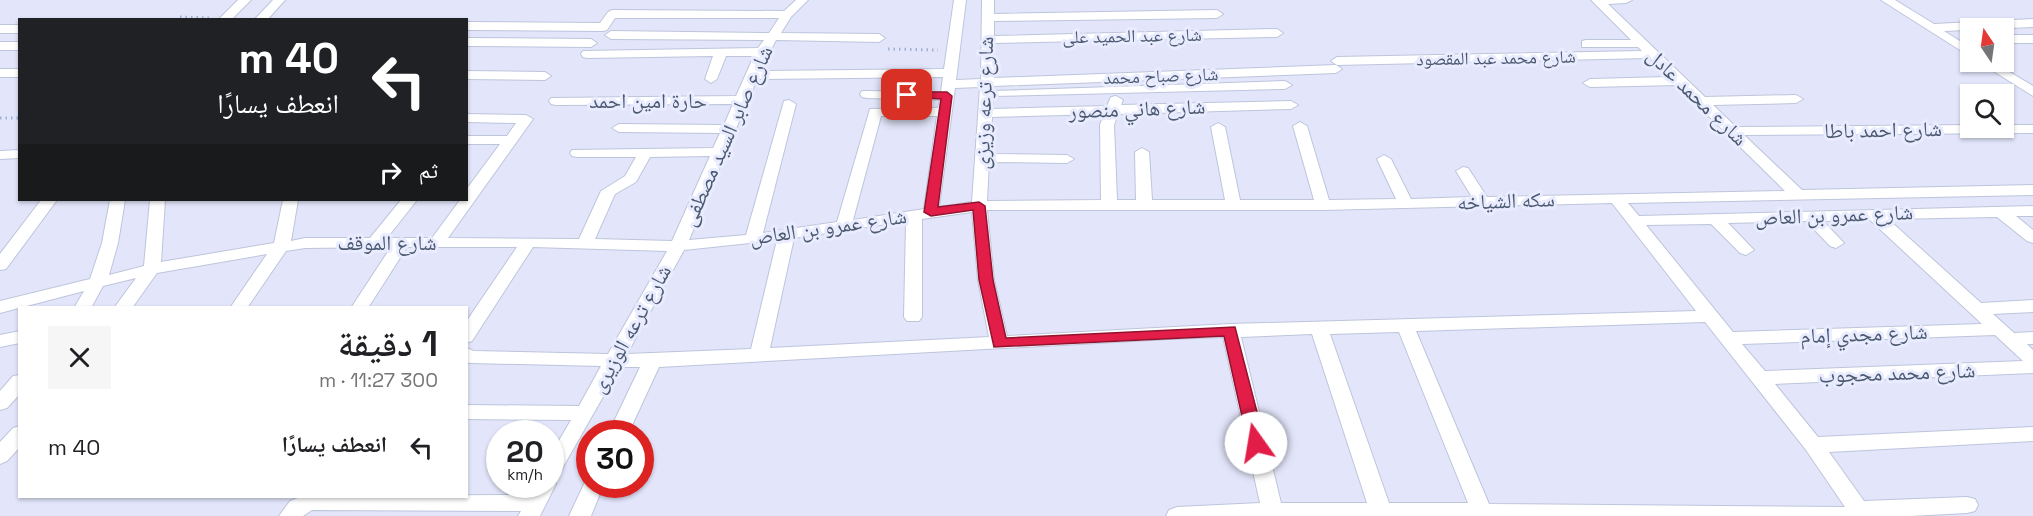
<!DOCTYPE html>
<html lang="ar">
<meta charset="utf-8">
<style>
:root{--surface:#fff;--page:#f6f6f6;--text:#202124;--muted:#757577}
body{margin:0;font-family:"Space Grotesk","Noto Naskh Arabic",sans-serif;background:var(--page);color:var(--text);direction:rtl;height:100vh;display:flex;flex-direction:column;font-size:22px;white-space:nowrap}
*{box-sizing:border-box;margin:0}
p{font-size:20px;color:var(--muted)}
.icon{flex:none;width:33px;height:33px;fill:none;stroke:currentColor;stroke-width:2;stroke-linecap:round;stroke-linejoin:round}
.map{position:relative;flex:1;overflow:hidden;direction:ltr}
.side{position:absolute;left:18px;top:306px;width:450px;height:192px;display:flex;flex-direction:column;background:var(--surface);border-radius:0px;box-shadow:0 2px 4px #0004;direction:rtl}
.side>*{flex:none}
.guide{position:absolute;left:18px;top:18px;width:450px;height:183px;border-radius:0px;box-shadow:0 2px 4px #0004;direction:rtl;background:#202124;color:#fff;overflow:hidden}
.needle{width:39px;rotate:347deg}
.fabs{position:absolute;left:1960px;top:18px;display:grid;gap:12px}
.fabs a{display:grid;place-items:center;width:54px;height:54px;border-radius:0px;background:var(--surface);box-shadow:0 2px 4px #0004;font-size:30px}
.speed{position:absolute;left:486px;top:420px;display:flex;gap:12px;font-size:30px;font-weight:700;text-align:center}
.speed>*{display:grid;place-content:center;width:78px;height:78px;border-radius:50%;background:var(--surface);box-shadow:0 2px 4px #0004;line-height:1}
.speed small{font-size:15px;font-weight:400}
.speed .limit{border:9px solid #d22;background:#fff;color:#111}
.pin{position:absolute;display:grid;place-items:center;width:51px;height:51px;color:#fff;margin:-26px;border-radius:12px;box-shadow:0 3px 9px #0006}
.me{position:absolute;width:66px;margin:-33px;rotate:347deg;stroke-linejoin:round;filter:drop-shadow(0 0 4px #0008)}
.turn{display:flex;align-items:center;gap:21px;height:126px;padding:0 30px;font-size:27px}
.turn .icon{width:78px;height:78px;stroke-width:2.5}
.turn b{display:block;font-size:42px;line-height:51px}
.then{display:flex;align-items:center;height:57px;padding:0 30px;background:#0003;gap:12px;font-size:22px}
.round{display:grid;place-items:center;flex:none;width:63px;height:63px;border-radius:0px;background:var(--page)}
.summary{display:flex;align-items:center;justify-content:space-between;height:102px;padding:0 30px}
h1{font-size:36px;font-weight:600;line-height:45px}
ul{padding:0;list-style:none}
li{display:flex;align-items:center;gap:18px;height:78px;padding:0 30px}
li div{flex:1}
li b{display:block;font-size:22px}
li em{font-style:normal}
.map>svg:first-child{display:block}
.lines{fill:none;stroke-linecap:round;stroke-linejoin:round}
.street-casing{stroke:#bdc5db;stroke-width:2}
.path{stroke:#a0b1d3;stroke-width:3;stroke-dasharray:1.5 4;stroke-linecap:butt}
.street{fill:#fff;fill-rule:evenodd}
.route{fill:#e11d48;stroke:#92132f;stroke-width:1.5}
.labels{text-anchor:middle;stroke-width:6;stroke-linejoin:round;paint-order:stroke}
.far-street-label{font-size:18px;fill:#4b5971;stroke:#e9ecfe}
.street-label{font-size:21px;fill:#4b5971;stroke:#e9ecfe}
</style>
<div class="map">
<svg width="2033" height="516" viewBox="0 0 2033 516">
<rect width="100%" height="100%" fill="#e3e6fb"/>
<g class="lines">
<!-- street casing -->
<g class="street-casing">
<path id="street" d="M238,0H251L231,20H218Z
M273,0H285L267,20H254Z
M796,0H808L791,17L781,33L879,34L885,38L879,42L776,40L760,71L944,69L954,0H966L956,80L981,79L982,0H994V14L1217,10L1223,14L1217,18L994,21V36L1277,29L1283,33L1277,37L994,43V78L1336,65L1342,69L1336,73L994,86L993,91L1285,81L1292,85L1285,89L993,96L992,109L1107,106L1111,97L1116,96L1123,100L1121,105L1291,101L1298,105L1291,109L1118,114L1114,125L1117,200H1136L1135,152L1142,148L1149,152L1152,200H1225L1211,127L1218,123L1225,127L1240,200H1314L1293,126L1300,122L1307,126L1329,200L1396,199L1377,159L1384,155L1391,159L1411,199L1472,197L1456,171L1463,167L1468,168L1487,197L1785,191L1677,85L1590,87L1583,83L1590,79L1669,77L1650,58L1337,65L1331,61L1337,57L1642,51L1638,47H1582V41L1586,40H1631L1591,0H1632L1626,3L1608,4L1705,97L1796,95L1803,99L1796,103L1713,105L1736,127L1971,125V128H2004V125H2033V133L1744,135L1802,190L2033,185V195L1628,203L1639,216L2033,206V216H2016L2033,230V243L2027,241L1997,217L1888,219L1981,303L2033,300V312L1993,314L2014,333L2033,332V344H2027L2033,350V373L1775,384L1818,437L2033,427V441L1829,452L1864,501L1967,497L1975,499L1978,505L1975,511L1967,513L1910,516H1166L1169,510L1177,507L1260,503L1223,337L1169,339L659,367L628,434H608L640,367H620L555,481L556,484L540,516H518L521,511L312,510L303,516H279L290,501L303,496L530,495L535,484H550V456L571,420L466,419V405L579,406L601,366L470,363L466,362V348L474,351L608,354L667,251L533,247L472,341L466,343V322L517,247H407L368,308H351L391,247L305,248L286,251L247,308H230L267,254L157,273L132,308H114L136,278L103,286L91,308H74L84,291L0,313V301L90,279L102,243L110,200H125L118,243L109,275L144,266L150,200H165L161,262L274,243L283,200H298L291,241L305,238H370L401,200H417L387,238H432L460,200H466V190L500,144H466V136H507L516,123L466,122V114L526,115L533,119L448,238L579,239L601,191L625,176L636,157H577L572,156L570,153L572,150L713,148L720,133L619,132L612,128L619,124L724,125L733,104L556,105L551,104L549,101L551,98L736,96L754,56H726L717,79L711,83L705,79L713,56L587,58L583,57L581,54L583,51L758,48L764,40L611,39L605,35L611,31L769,33L779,18H615L607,30L603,31L466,30V22L600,23L608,12L612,10L784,11ZM943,77L941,92L862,91L860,94L862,97L867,98L940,100L938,108L870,109L837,222L763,233L796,104L789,100L784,101L746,235L689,240L757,79ZM980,87L972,202L939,207L955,88ZM1104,114L1100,125L1101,200L987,201L989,162L1067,163L1074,159L1067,155L990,154L992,117ZM881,116H937L924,209L853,220ZM710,156L672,241L595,239L615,194L636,182L650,157ZM1612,203L1696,311L1230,324L1007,336L994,280L987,210H1323ZM972,212L978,280L989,337L770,348L794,238L906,221L904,317L907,321H919L922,317V219ZM1870,220L1982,324L1733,332L1646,225L1711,224L1740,253L1746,255L1754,250L1728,223L1806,221L1830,246L1836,248L1844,243L1823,221ZM777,240L751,349L627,354L684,250ZM1705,322L1806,450L1845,507L1489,504L1416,331ZM1399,332L1468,503H1389L1330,334ZM1312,334L1367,503H1281L1241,337ZM1995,335L2023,361L1765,371L1742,344Z
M1881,0H1895L1934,24L2033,19V27L1944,31L1971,48V57Z
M0,25H20V33H0Z
M2004,35H2033V43H2004Z
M466,38L591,39L597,43L591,47L466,46Z
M0,42H20V50H0Z
M1979,62H1993L2033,86V96Z
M0,69H20V77H0Z
M466,71L545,72L551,76L545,80L466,79Z
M20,150V158L0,159V151Z
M41,200H57L6,269L0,270V254Z
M20,331V343L0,347V335Z
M20,375V394L7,408L0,410V391L13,376Z
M20,426V447L7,461L0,464V442L13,428Z
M590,477V484H604L591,516H569L584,484Z"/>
</g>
<!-- path -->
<path class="path" d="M180,17L209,18
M888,49L938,50
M0,118H20"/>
<!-- street -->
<use href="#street" class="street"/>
</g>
<!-- route -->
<path class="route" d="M907,92H947L952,96L938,207L979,202L985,206L993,280L1006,338L1235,327L1265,443L1262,448H1250L1248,443L1224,336L994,347L979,280L973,210L931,216L924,212L941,99L903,97L901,95Z"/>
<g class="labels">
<!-- far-street labels -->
<g class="far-street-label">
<text transform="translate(1132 36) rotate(-1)" y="6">شارع عبد الحميد على</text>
<text transform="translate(1496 58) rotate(-1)" y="6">شارع محمد عبد المقصود</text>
<text transform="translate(1161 76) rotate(-2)" y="6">شارع صباح محمد</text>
</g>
<!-- street labels -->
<g class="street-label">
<text transform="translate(1697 97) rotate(44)" y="7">شارع محمد عادل</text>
<text x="648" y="108">حارة امين احمد</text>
<text transform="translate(984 103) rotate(-88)" y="7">شارع ترعه وزيزى</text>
<text transform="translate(1137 109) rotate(-2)" y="7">شارع هاني منصور</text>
<text transform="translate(1883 130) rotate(-1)" y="7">شارع احمد باطا</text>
<text transform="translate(727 136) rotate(-66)" y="7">شارع صابر السيد مصطفى</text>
<text transform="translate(1506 201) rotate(-2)" y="7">سكه الشياخه</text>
<text transform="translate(1834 215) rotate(-2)" y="7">شارع عمرو بن العاص</text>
<text transform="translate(828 227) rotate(-8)" y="7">شارع عمرو بن العاص</text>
<text x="387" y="250">شارع الموقف</text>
<text transform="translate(631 329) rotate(-61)" y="7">شارع ترعه الوزيرى</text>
<text transform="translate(1864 334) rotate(-2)" y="7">شارع مجدي إمام</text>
<text transform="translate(1897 373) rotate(-2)" y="7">شارع محمد محجوب</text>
</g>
</g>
</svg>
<div class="fabs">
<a><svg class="needle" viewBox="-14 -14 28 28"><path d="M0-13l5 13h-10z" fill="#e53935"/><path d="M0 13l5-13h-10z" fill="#757577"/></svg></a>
<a><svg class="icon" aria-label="search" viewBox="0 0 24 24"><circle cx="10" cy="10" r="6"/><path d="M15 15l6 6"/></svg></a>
</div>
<div class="speed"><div>20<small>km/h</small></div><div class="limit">30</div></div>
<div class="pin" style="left:907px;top:95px;background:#d93025"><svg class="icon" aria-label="arrive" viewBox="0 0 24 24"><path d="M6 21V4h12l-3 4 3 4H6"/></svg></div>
<svg class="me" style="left:1256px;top:443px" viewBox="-20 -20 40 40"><circle r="19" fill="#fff"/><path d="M0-13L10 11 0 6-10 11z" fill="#e11d48"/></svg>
<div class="guide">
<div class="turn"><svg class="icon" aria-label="left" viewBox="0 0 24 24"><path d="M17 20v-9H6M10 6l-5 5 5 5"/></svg><div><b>40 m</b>انعطف يسارًا</div></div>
<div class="then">ثم<svg class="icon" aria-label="right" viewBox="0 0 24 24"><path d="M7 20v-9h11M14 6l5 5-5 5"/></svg></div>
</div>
<section class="side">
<div class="summary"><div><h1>1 دقيقة</h1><p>300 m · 11:27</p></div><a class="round"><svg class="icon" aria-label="close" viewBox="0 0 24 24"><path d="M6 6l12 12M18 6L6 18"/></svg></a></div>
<ul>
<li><svg class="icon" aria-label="left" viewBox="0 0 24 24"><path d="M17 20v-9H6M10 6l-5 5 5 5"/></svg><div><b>انعطف يسارًا</b></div><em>40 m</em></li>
</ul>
</section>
</div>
